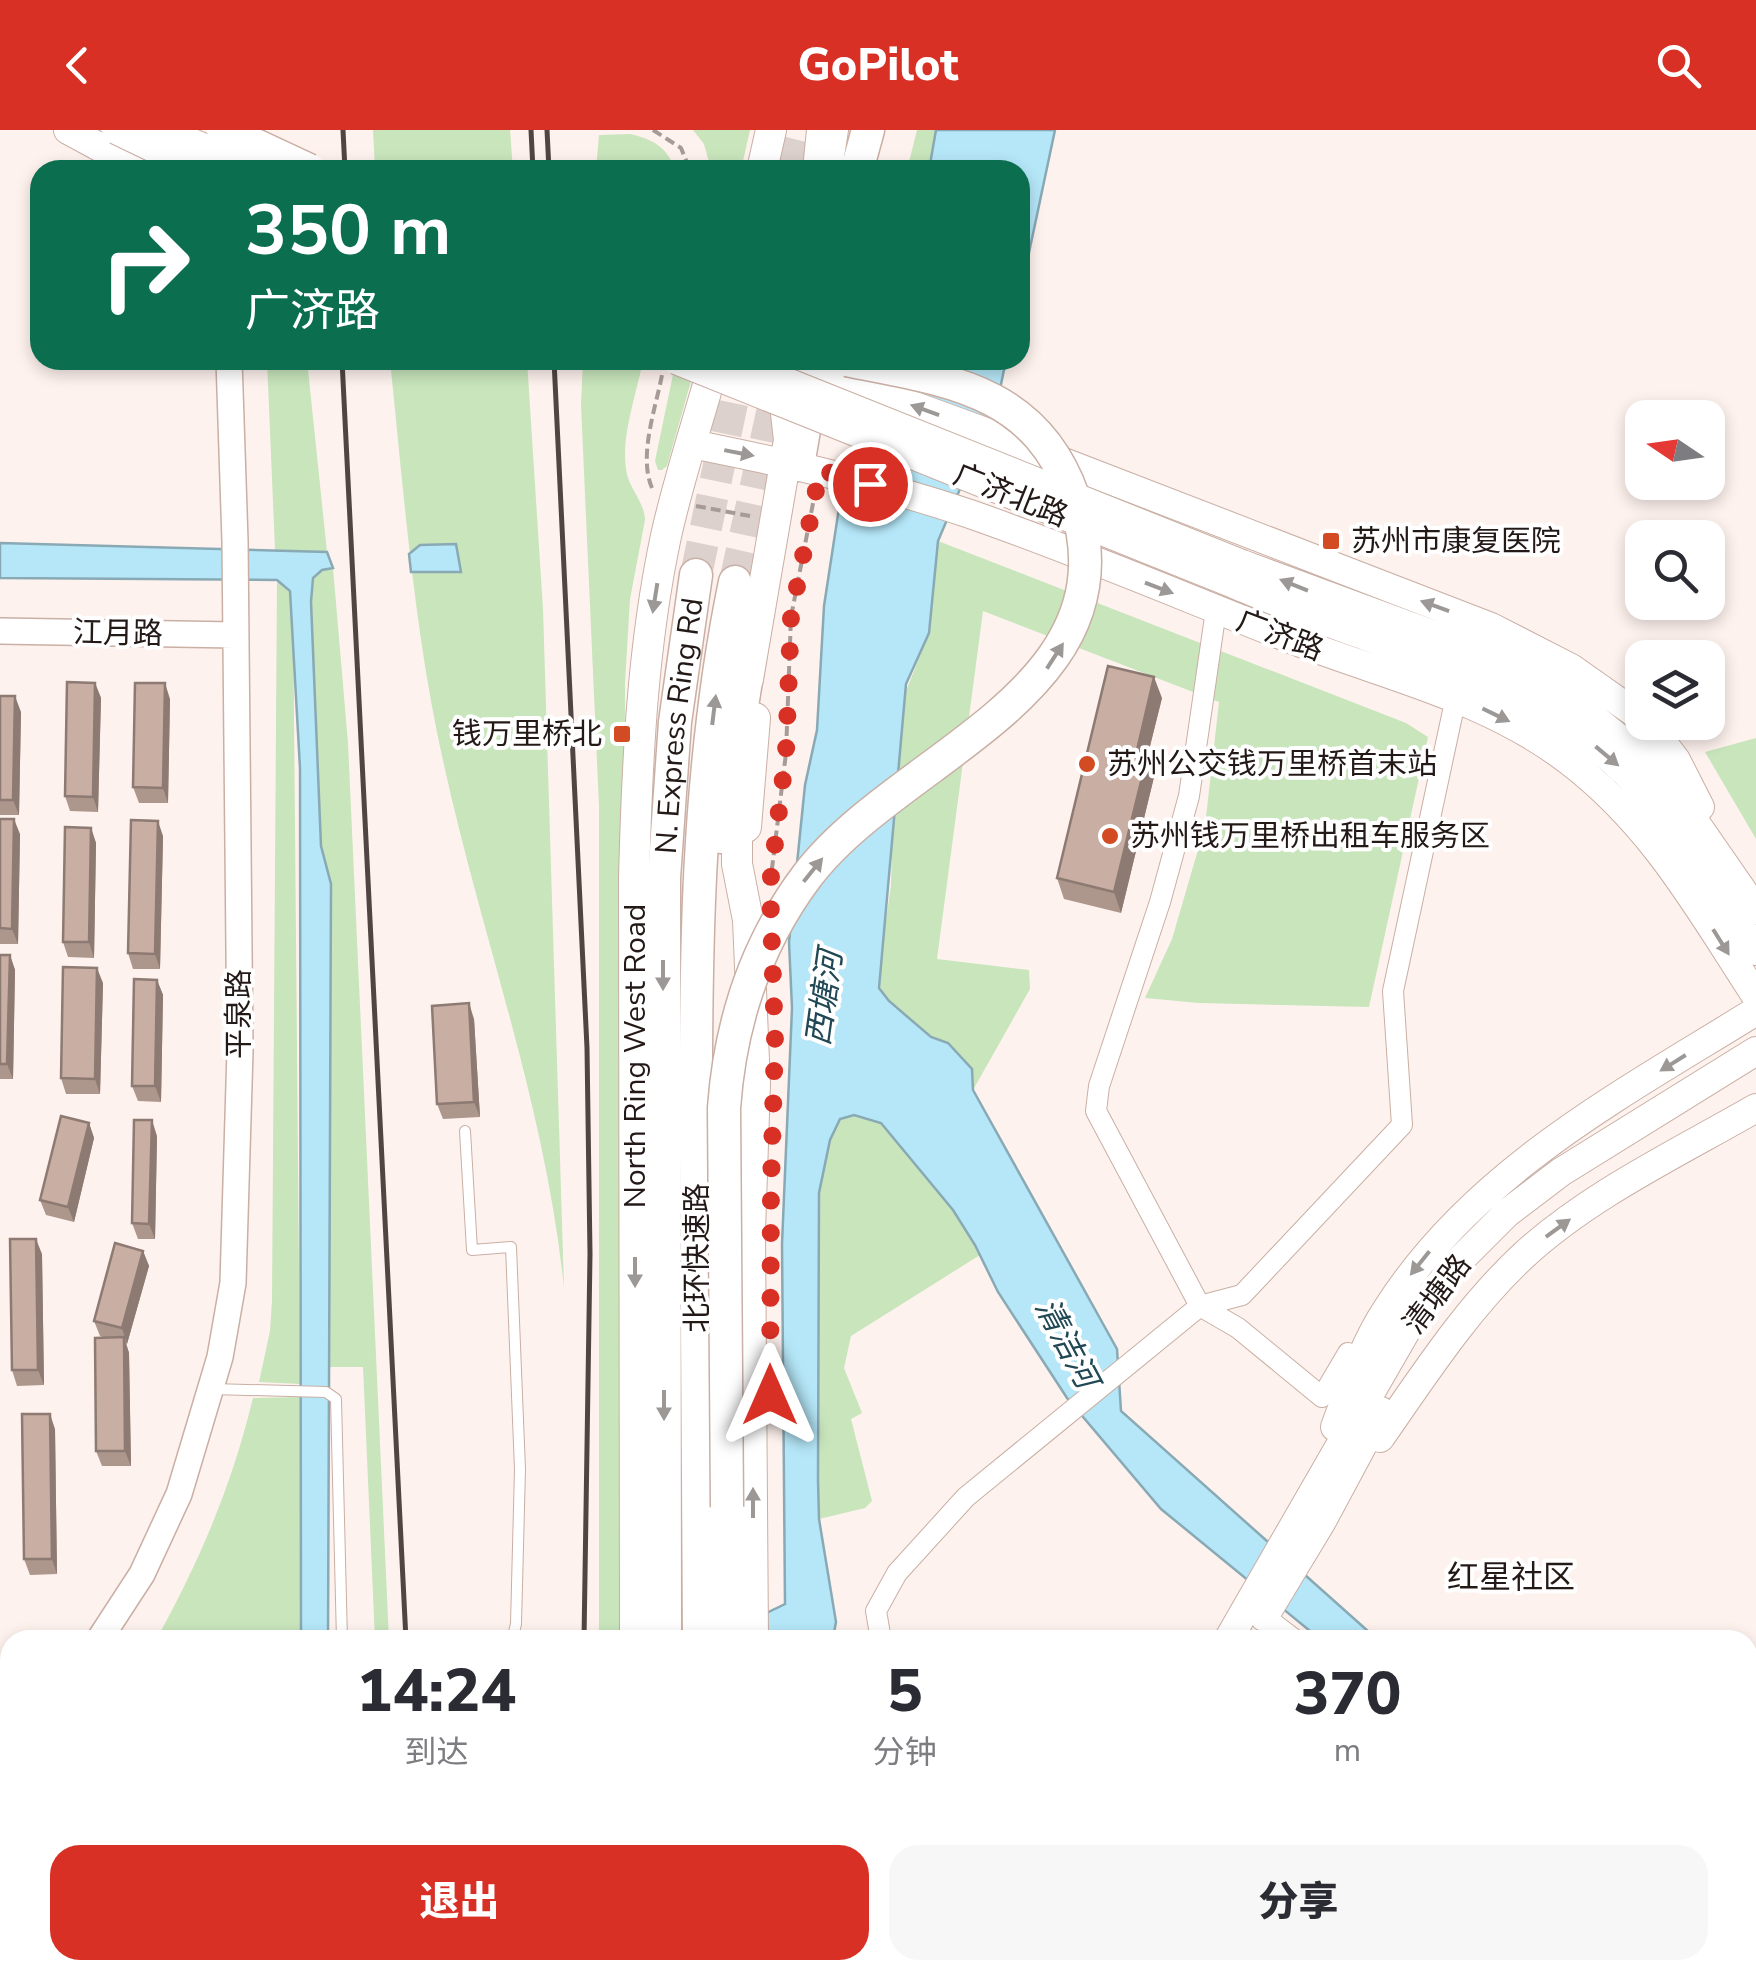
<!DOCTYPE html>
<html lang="zh">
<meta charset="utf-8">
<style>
:root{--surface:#fff;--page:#f7f7f7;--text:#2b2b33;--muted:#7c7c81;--accent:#d93025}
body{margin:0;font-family:"Nunito Sans","Noto Sans SC",sans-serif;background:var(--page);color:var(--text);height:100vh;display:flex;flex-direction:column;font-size:38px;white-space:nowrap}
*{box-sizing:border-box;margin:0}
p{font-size:32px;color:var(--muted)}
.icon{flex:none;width:55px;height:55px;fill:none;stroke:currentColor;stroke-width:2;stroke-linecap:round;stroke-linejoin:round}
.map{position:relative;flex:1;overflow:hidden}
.sheet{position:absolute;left:0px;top:1500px;width:1758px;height:350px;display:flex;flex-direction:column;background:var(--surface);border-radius:30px 30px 0 0;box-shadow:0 5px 15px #0003}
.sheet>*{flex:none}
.top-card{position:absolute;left:30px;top:30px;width:1000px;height:210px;border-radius:30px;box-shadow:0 5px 15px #0003;background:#0b6e4f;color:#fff;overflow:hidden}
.needle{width:65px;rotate:283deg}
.fabs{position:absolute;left:1625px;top:270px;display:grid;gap:20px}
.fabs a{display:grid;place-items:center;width:100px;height:100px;border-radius:20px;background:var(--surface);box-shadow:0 5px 15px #0003;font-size:50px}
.pin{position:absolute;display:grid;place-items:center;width:85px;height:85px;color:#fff;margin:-42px;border:5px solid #fff;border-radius:50%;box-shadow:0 2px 10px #0007}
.me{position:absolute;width:110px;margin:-55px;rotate:0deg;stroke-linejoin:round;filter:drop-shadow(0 0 8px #0008)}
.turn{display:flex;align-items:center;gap:35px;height:210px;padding:0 50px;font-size:45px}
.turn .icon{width:130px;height:130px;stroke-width:2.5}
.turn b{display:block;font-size:70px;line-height:85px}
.eta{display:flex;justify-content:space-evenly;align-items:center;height:170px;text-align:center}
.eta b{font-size:60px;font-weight:800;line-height:70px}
.action{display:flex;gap:20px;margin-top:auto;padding:20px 50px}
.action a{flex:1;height:115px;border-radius:30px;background:var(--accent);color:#fff;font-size:40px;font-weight:800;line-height:115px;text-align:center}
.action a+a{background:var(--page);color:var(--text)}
header{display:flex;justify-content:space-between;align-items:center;height:130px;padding:0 50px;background:var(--accent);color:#fff;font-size:45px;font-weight:800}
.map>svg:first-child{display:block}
.green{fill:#c8e5bc}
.water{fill:#b5e7f8;stroke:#89a9b4;stroke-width:2.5}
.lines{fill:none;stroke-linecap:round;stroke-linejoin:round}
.trunk-tunnel{stroke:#ddd1ce;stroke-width:32;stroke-dasharray:32 16;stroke-linecap:butt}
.service-casing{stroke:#c9afa4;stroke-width:12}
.minor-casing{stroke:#c9afa4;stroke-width:22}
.tertiary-casing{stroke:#c9afa4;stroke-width:28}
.secondary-casing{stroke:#c9afa4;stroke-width:30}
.primary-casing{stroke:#c9afa4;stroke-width:32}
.trunk-casing{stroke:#c9afa4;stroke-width:35}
.path{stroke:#a79b98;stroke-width:4;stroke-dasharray:10 5;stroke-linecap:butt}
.service{stroke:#fff;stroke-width:10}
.minor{stroke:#fff;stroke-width:20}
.tertiary{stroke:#fff;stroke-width:25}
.secondary{stroke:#fff;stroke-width:28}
.primary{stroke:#fff;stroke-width:30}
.trunk{stroke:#fff;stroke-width:32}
.rail{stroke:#504542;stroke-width:5}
.secondary-bridge-casing{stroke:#c9afa4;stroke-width:30;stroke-linecap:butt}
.trunk-bridge-casing{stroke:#c9afa4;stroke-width:35;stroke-linecap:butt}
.secondary-bridge{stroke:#fff;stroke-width:28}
.trunk-bridge{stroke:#fff;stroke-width:32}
.wall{fill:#ad968c}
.shaded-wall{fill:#8d7a72}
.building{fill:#c9aea3;stroke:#8d7a72;stroke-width:2.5}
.oneway{fill:#9c9896}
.route{stroke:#d93025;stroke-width:18;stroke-dasharray:0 32.4}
.poi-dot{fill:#d34b22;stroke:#fff;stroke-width:4}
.labels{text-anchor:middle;stroke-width:8;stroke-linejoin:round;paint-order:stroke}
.street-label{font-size:30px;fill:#231916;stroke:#fff}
.poi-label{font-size:30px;fill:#231916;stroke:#fff;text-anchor:start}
.water-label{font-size:32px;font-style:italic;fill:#204855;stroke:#fff}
.neighbourhood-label{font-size:32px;fill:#231916;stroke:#fff}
</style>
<header><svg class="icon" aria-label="back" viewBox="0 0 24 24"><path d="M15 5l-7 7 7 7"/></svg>GoPilot<svg class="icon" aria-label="search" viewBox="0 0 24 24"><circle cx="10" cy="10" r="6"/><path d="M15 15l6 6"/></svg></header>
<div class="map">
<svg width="1756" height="1850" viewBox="0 0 1756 1850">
<rect width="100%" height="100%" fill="#fef2ee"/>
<!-- green -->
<path class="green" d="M373,0H510L513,40H375Z
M693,0H750L741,40H711L704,14Z
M917,0H936L929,40H907Z
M630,4C652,9 668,17 675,40H596L599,5Z
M267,230H307L327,422L275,420Z
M390,230H527L543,479L564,1158C545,974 483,812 444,635C414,502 404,365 390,230Z
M583,230H643C637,263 621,305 626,339C628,358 644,370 645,390L630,469L625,553L622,1510H599V676L581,275Z
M676,230H697L667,336L662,340H658L655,331Z
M938,411L1406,593L1428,607L1369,877L1199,873L1145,868L1172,809L1205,696L1219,572L983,481L937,829L1029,840L1030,859L973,960C971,946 958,920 946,912C941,909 935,909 930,907C912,896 880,870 878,848L891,755L893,685L904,566L929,503Z
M333,438L348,613L389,1510H375L363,1237H329L331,754L321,716L311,473L313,448L322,440Z
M277,450L290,461L293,473L300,1254L259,1252L270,1201L272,1171Z
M1756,608V709L1705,622Z
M860,985L881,993L953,1080L980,1125L851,1206L844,1238L862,1283L851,1289L872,1371L865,1378L819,1389V1063C821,1047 829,994 843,987C847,985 856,985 860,985Z
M300,1267L301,1510H156C200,1430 231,1358 253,1268Z
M10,1695V1840H178L166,1850H0V1703Z
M1748,1827L1756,1835V1850H1588L1587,1840H1748Z
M1064,1840H1390L1391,1850H1064Z"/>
<!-- water -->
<path class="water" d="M936,0H1055L1020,165V40H929Z
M882,230H1006L998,269L938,411L929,503L906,554L879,858L889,871L931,907L948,913L972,939L973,960L1117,1219L1121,1281L1378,1510H1321L1161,1379L1067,1268L998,1162L975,1115L953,1080L881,993L854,985L840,989L830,1010L819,1063L818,1350L819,1389L836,1492L833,1508L711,1510L785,1474L782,1114L792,878L789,812L805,655L817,600L824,476L839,378Z
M0,413L327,422L333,438L322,440L313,448L311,472L321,716L331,754L328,1510H301L300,638L290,461L277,450L0,448Z
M456,414L461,442H411L409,424L420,415Z
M1748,1775L1756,1780V1835L1748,1827Z
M178,1840H340L328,1850H166Z"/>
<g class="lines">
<!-- trunk-tunnel -->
<path class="trunk-tunnel" d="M786,40L796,0
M696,445L741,230
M735,452L780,246"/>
<!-- service casing -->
<g class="service-casing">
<path id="service" d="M465,1001L472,1120L511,1117L520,1339L516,1494L512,1510
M212,1259L326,1262L336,1269L342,1510"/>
</g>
<!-- minor casing -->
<g class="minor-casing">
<path id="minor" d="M832,40L838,0
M1216,480L1189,666L1160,772L1099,956L1096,981L1200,1176L1238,1198L1322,1267L1348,1223L1360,1231
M1265,1487L1295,1510
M881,1510L876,1481L897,1443L966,1367L1200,1176L1242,1165L1402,995L1393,861L1456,567
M933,1840L934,1850
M1730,1840L1749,1850"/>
</g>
<!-- tertiary casing -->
<g class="tertiary-casing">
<path id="tertiary" d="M0,501L235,505
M99,1510L142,1444L179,1364L220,1227L233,1153L240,921L235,411L229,230
M0,1630L10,1621"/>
</g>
<!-- secondary casing -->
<g class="secondary-casing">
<path id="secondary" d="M68,0L142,40
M789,230L991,304L1491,497L1571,538L1642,588
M692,314C786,333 879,353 970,384C1082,423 1191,470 1301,513C1393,548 1490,570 1569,631C1654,696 1699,779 1756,866
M1242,434L1477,521L1570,569L1636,622L1677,666L1756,780
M1234,454C1277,472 1319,490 1363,505C1458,540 1550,570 1625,642C1678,694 1716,759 1756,821
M1647,592L1676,630L1700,677
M1335,1297C1350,1257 1363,1215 1387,1179C1475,1041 1621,965 1756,881
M1380,1308C1424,1245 1467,1178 1523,1126C1589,1065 1678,1023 1756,978
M1264,1487L1322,1391L1381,1281
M1228,1510L1417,1182L1459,1131L1507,1083L1561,1042L1756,921
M393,1850L408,1840
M443,1850L460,1840"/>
</g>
<!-- primary casing -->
<g class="primary-casing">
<path id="primary" d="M762,40L771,0
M818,40L822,0
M748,549L789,310L780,230
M737,674V734L748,790L755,954L750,1102L753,1510
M746,697L755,588
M635,1510L634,748C637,634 642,518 666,406C679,347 699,289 715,230
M629,1850V1840
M743,1850V1840"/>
</g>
<!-- trunk casing -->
<g class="trunk-casing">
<g id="trunk">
<path d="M857,40L868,0"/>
<path d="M798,335L816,230"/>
<path d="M721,707L750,526"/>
<path d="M727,1377V1510"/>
<path id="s1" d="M665,1510L664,748L675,592L696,445"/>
<path d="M699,1510C698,1348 697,1187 696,1025C695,833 696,641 735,452"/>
<path d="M667,1840V1850"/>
<path d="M709,1850L710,1840"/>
</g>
</g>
<!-- path -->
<path class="path" d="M653,0L681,18L690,40
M652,358C638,326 656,277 662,245
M696,376L755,387
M770,755L786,623L791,487L815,363
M778,1850V1840"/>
<!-- service -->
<use href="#service" class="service"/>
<!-- minor -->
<use href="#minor" class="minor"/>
<!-- tertiary -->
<use href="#tertiary" class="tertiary"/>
<!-- secondary -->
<use href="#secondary" class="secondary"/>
<!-- primary -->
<use href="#primary" class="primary"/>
<!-- trunk -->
<use href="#trunk" class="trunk"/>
<!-- rail -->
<path class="rail" d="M343,0L345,40
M531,0L533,40
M547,0L549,40
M342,230L406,1510
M554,230L587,918L590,1124L584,1510
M435,1840V1850
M570,1850V1840"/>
<!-- secondary-bridge casing -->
<g class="secondary-bridge-casing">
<path id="secondary-bridge" d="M116,0L199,40
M162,0L256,40
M676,230L1234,454
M732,230L1242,434"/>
</g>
<!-- trunk-bridge casing -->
<g class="trunk-bridge-casing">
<path id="trunk-bridge" d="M223,0L309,40
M727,1377L724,978C730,894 756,814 807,746C899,624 1142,561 1073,366C1035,258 945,250 847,230"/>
</g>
<!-- secondary-bridge -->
<use href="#secondary-bridge" class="secondary-bridge"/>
<!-- trunk-bridge -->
<use href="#trunk-bridge" class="trunk-bridge"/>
</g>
<!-- wall -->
<path class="wall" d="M95,553L101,568L98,682L70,681L65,666Z
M0,566L21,582L19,685H0Z
M1162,568L1148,624L1155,643L1121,783L1064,769L1057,748Z
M170,569L168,673H139L133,657Z
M0,689L20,704L18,814H0Z
M91,698L96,713L94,828L68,827L63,812Z
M163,706L160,839H133L128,823Z
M0,825H10L15,840L13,949H0Z
M157,850L163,865L161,972L138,971L132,956Z
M103,853L100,964H66L61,948Z
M474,889L480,987L443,989L437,974Z
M89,993L94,1008L74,1092L46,1085L40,1070Z
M157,1006L155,1109H138L132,1093Z
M143,1121L149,1136L127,1214L126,1213L129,1223L131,1336H102L96,1321L105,1208L100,1206L94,1191Z
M42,1124L44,1255L17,1256L12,1240Z
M55,1299L57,1444L30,1445L24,1429Z
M953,1840H996L997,1850H957Z
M1452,1840H1500L1502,1850H1453Z"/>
<!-- shaded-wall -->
<path class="shaded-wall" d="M1154,547L1162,568L1148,624L1155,643L1121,783L1114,762L1137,620Z
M95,553L101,568L98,682L93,667Z
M165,553L170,569L168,673L163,658Z
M15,566L21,582L19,685L13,670Z
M14,689L20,704L18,814L12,799Z
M158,691L163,706L160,839L155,824Z
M91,698L96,713L94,828L89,812Z
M10,825L15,840L13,949L7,934Z
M97,838L103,853L100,964L95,949Z
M157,850L163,865L161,972L155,956Z
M469,873L474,889L480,987L474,972Z
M152,990L157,1006L155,1109L149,1094Z
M89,993L94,1008L74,1092L68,1077Z
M36,1109L42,1124L44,1255L38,1240Z
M143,1121L149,1136L127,1214L122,1198Z
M124,1207L129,1223L131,1336L125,1321Z
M50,1284L55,1299L57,1444L52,1429Z
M992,1840H996L997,1850H992Z
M1046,1840H1051V1850H1046Z
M1434,1840H1439L1440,1850H1435Z
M1496,1840H1500L1502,1850H1498Z
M1573,1840H1577L1578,1850H1574Z"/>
<!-- building -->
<path class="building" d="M1108,536L1154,547L1137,620L1148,623L1114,762L1057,748Z
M67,552L95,553L93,667L65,666Z
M135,553H165L163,658L133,657Z
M0,566H15L13,670H0Z
M0,689H14L12,799L0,798Z
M131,690L158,691L155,824L128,823Z
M65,697L91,698L89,812H63Z
M0,825H10L7,934H0Z
M63,837L97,838L95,949L61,948Z
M134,849L157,850L155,956H132Z
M469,873L474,972L437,974L432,876Z
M61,986L89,993L68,1077L40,1070Z
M134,990H152L149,1094L132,1093Z
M10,1109H36L38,1240H12Z
M115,1113L143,1121L122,1198L94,1191Z
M124,1207L125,1321H96L95,1208Z
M22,1284H50L52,1429H24Z
M962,1840H992V1850H963Z
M1018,1840H1046V1850H1018Z
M1398,1840H1434L1435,1850H1399Z
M1452,1840H1496V1844L1453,1850Z
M1541,1840H1573L1574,1850H1542Z"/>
<!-- one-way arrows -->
<defs><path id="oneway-solid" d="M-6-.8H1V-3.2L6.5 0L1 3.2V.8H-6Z" transform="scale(2.5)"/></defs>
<g class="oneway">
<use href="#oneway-solid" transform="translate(925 280) rotate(-160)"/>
<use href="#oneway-solid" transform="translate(739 323) rotate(11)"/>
<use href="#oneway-solid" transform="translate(1294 455) rotate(-158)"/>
<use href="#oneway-solid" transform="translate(1159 458) rotate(21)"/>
<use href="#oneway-solid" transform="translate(655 468) rotate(99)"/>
<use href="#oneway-solid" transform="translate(1435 476) rotate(-160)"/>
<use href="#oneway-solid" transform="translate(1055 526) rotate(-57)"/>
<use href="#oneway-solid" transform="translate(714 580) rotate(-83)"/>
<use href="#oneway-solid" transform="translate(1496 585) rotate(26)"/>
<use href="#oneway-solid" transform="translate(1607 626) rotate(40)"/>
<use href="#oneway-solid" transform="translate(813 740) rotate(-51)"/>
<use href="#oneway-solid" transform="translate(1721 812) rotate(58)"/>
<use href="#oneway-solid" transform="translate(663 845) rotate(90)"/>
<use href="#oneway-solid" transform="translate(1673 933) rotate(148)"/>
<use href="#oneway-solid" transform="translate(1558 1098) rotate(-36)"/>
<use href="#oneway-solid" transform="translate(1420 1133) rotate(129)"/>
<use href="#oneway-solid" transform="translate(635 1142) rotate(90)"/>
<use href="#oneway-solid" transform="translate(664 1275) rotate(90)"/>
<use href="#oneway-solid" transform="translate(753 1373) rotate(-90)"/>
</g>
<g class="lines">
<!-- route -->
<path class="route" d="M770,1265L771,1056L775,910L770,755L786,623L791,487L820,340L870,354"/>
</g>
<!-- markers -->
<g class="poi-dot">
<rect x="1321" y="401" width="20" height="20" rx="5"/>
<rect x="612" y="594" width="20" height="20" rx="5"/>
<circle cx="1087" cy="634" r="10"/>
<circle cx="1110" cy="706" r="10"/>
</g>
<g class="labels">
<!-- street labels -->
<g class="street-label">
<text transform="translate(1011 365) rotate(22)" y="10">广济北路</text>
<text transform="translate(118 503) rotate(1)" y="10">江月路</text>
<text transform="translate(1280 505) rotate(21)" y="10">广济路</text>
<text dy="10" stroke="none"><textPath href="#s1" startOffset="915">N. Express Ring Rd</textPath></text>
<text transform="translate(239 884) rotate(-90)" y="10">平泉路</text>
<text transform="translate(635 926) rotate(-90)" y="10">North Ring West Road</text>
<text transform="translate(697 1128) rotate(-90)" y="10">北环快速路</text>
<text transform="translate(1437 1164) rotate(-53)" y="10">清塘路</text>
</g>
<!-- poi labels -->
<g class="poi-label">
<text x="1351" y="421">苏州市康复医院</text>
<text x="602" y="614" text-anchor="end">钱万里桥北</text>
<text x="1107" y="644">苏州公交钱万里桥首末站</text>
<text x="1130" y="716">苏州钱万里桥出租车服务区</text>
</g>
<!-- water labels -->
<g class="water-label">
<text transform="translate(824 868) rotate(-82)" y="11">西塘河</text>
<text transform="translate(1067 1213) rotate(62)" y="11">清洁河</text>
</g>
<!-- neighbourhood labels -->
<g class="neighbourhood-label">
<text x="1511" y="1458">红星社区</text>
</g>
</g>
</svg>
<div class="fabs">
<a><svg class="needle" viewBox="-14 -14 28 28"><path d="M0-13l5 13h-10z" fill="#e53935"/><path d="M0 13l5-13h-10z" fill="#7c7c81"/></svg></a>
<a><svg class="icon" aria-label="search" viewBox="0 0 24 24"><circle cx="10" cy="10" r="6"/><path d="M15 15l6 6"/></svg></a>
<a><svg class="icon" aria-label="layers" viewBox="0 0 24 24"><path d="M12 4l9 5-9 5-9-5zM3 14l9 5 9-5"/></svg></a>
</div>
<div class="pin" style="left:870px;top:354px;background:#d93025"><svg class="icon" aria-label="arrive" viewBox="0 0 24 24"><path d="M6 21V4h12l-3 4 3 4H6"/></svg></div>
<svg class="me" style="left:770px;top:1265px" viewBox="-20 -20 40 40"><path d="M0-17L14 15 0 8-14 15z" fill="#d93025" stroke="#fff" stroke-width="4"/></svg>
<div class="top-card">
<div class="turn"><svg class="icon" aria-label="right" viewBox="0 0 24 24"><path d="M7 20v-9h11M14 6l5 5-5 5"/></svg><div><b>350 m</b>广济路</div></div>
</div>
<section class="sheet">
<div class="eta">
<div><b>14:24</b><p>到达</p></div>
<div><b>5</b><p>分钟</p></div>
<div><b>370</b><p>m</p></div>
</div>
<div class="action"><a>退出</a><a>分享</a></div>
</section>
</div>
